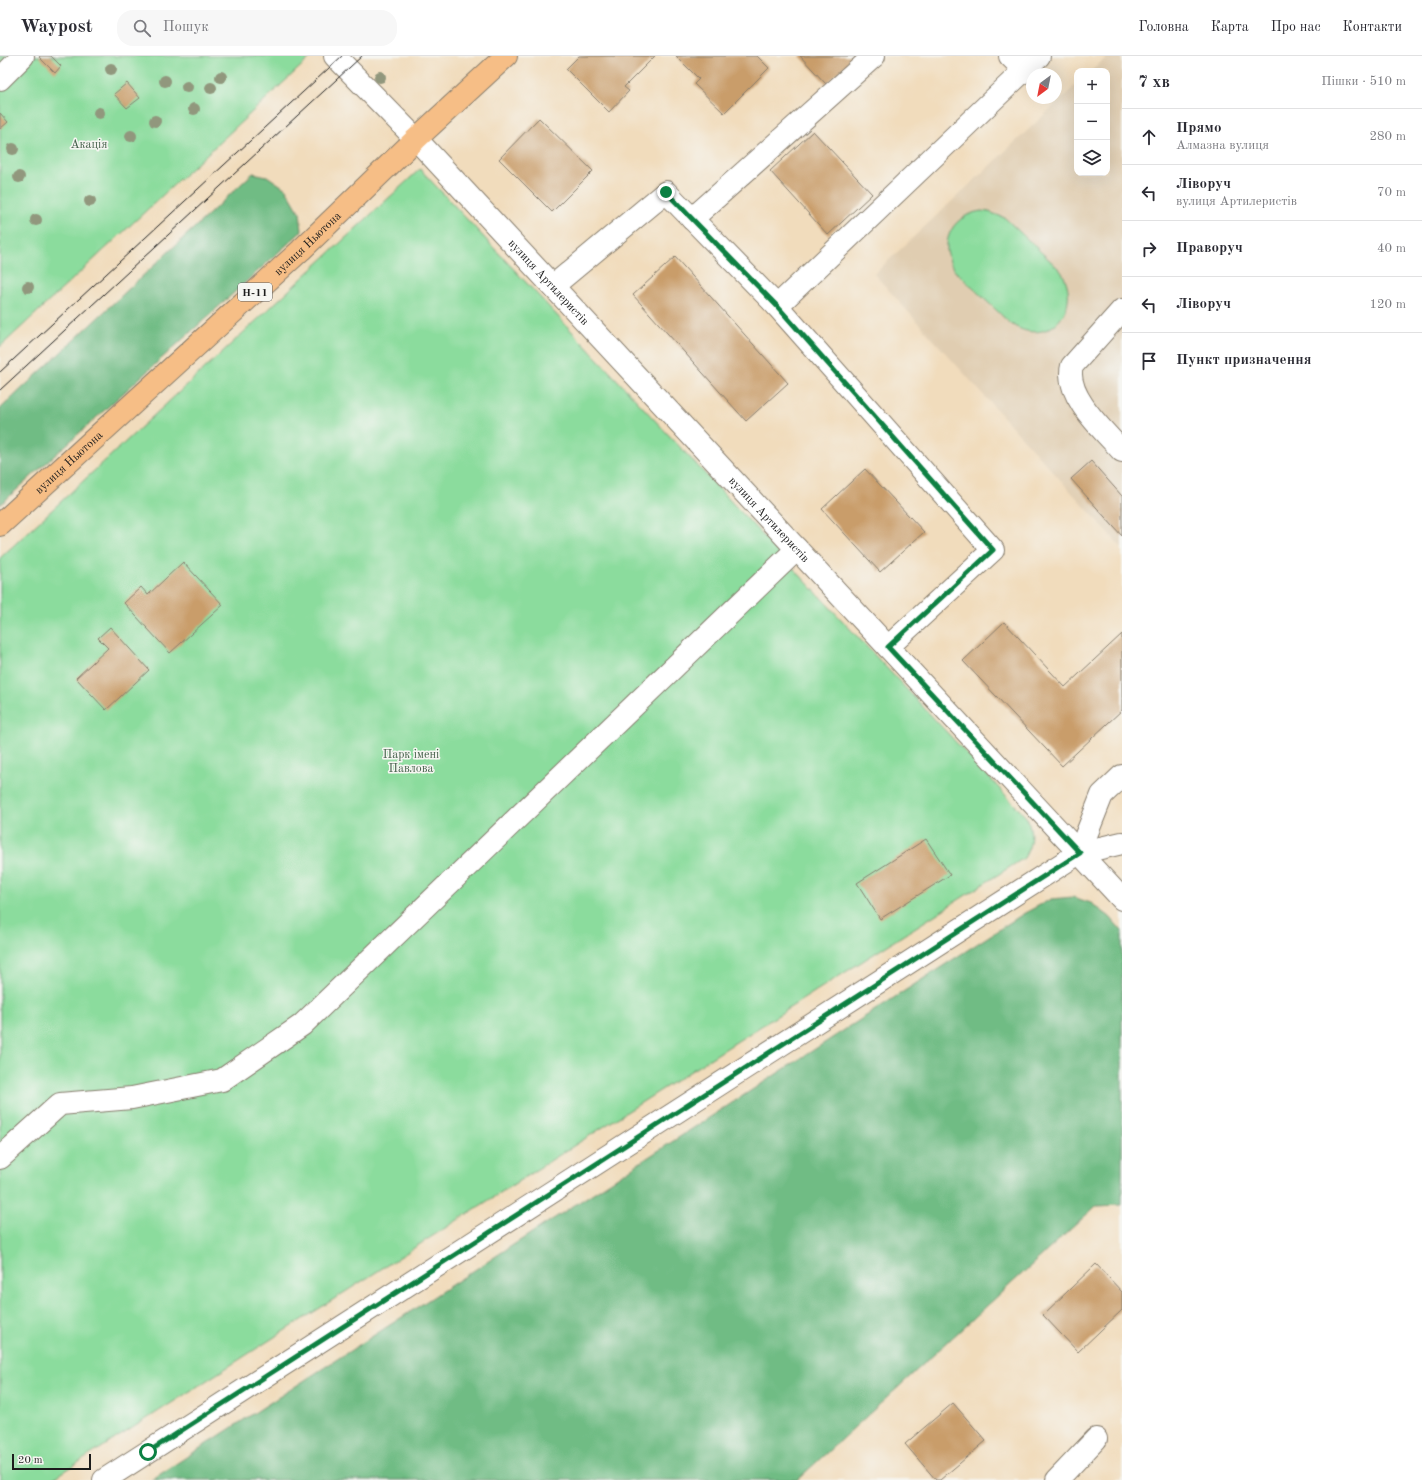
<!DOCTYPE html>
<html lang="uk">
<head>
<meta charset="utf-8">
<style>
  :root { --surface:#fff; --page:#f7f7f7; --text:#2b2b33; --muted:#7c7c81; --line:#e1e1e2 }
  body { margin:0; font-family:"Old Standard TT",serif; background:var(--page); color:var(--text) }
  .controls { position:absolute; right:12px; top:12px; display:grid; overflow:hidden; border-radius:8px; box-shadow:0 4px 16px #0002 }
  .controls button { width:36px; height:36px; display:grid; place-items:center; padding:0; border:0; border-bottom:1px solid var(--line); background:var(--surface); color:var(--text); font:20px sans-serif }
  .compass { position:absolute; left:1026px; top:12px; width:36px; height:36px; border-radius:50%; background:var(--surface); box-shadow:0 4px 16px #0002; rotate:212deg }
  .scale { position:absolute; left:12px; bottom:10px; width:79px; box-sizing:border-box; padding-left:4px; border:2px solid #1c1c1c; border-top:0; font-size:11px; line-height:14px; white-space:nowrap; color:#1c1c1c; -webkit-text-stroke:3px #f6f6f2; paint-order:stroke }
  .stop { position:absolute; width:12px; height:12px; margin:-9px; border:3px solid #0b8043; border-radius:50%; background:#fff }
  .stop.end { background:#0b8043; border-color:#fff; box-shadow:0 1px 4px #0008 }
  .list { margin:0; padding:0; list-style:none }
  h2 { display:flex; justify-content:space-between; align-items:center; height:52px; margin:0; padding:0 16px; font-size:17px }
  h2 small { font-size:13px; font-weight:400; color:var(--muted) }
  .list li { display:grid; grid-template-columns:26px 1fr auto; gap:12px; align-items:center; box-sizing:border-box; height:56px; padding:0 16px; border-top:1px solid var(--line) }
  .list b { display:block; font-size:15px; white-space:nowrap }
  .list p { margin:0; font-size:13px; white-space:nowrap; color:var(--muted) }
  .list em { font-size:13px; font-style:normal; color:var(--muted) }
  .icon { flex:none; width:22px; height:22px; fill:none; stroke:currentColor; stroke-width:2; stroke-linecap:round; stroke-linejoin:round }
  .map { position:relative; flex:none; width:1122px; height:1424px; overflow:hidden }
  header { display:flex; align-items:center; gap:24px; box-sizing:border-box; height:56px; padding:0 20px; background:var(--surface); border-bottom:1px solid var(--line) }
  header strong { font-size:19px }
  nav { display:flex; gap:22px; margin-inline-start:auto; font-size:14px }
  .search { width:280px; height:36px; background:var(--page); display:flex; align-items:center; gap:10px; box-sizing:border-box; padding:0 14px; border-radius:16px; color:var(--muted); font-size:15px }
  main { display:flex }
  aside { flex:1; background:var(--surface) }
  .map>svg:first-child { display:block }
  .built { fill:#e0cdb1 }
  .green { fill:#8bdc9d; stroke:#547c5c }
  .forest { fill:#70bc84; stroke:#466c50 }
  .building { fill:#c99d6b }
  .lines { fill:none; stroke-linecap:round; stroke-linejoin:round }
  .minor-casing { stroke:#867c6c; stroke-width:24 }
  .major-casing { stroke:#867c6c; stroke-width:24 }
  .minor { stroke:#fff; stroke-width:22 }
  .major { stroke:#f6be86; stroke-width:22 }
  .tram { stroke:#1c1c1c; stroke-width:1 }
  .tree { fill:#91977d }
  .route { stroke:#0b8043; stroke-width:5 }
  .labels { text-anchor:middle; stroke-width:3; stroke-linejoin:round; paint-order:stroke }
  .shield { fill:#f6f6f2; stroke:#5d5d5c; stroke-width:1 }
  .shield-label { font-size:11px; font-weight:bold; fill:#1c1c1c }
  .park-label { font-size:12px; fill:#435f49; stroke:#f6f6f2 }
  .street-label { font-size:12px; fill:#1c1c1c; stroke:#f6f6f2 }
</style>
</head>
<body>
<header>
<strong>Waypost</strong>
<div class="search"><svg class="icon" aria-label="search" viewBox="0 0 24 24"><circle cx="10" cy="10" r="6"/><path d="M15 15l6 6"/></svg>Пошук</div>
<nav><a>Головна</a><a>Карта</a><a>Про нас</a><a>Контакти</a></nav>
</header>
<main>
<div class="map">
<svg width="1122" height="1424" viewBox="0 0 1122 1424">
  <rect width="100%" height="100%" fill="#f6f6f2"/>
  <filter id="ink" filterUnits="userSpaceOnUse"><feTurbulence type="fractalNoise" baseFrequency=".025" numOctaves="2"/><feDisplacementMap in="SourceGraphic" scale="8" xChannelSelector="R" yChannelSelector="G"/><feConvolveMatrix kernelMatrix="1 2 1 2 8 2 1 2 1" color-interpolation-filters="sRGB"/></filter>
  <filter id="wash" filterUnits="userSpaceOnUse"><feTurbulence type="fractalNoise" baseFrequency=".012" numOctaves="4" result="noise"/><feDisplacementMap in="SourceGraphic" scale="16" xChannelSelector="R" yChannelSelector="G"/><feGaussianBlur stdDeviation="0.9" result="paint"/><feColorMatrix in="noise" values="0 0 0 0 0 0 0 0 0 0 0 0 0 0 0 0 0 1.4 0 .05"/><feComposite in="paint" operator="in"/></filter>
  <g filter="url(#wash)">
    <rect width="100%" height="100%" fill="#f1dcbc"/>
    <!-- built -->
    <path class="built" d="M1108,0H1122V492L874,218L1077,28V117H1107V15H1091Z"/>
    <!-- green -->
    <g class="green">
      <path d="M0,0H312L0,291Z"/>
      <path d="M420,113L1027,762C1033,777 1032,788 1024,802L51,1424H0V502Z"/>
      <path d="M981,155L989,156L1005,162L1060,214C1083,246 1055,289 1018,272C1009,268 1002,259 995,253C982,241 969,228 956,216C937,191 949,160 981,155Z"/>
    </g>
    <!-- forest -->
    <g class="forest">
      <path d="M253,117L267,120L286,133L300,157L302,175L0,449V353Z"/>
      <path d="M1073,841L1091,847L1110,861L1122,875V1149L1096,1150L797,1424H151L1023,858L1051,843Z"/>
    </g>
    <g id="blocks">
      <!-- building -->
      <g class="building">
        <path d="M40,0H51L61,10L55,17L39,1Z"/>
        <path d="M579,0H655L624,31L629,35L609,56L566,13Z"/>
        <path d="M676,0H757L769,12L724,57L694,28L699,23Z"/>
        <path d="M800,0H857L826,28Z"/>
        <path d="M127,27L140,42L127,52L114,38Z"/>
        <path d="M0,57L8,66L0,73Z"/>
        <path d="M539,62L593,115L552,156L499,103Z"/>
        <path d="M813,75L872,138L828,179L770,115Z"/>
        <path d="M675,201L788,327L746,365L633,239Z"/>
        <path d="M1091,405L1122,440V480L1071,423Z"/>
        <path d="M865,413L924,476L880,516L822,453Z"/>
        <path d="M183,506L223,549L170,597L124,547L141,531L148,539Z"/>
        <path d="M1004,566L1065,631L1122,578V654L1062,710L963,605Z"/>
        <path d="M110,571L149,614L106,654L76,622L108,592L98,582Z"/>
        <path d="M926,783L950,819L880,863L857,827Z"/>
        <path d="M1096,1208L1122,1236V1254L1078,1296L1043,1259Z"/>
        <path d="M953,1347L986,1385L940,1424H936L905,1388Z"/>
      </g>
    </g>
  </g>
  <g filter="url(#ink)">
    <use href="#blocks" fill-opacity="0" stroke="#867c6c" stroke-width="1"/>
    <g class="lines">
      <defs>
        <g id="minor">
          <path id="s1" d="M335,0L416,83L1122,843"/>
          <path d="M1010,0L1024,14"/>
          <path d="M0,23L23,0"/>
          <path d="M692,163L874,0"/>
          <path d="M553,230L666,136L777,250L1039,0"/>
          <path d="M777,250L993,494L888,591"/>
          <path d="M1122,254L1072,310C1064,339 1104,375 1122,395"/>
          <path d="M1079,797L1102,739L1122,720"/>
          <path d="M0,1102L60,1048L132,1042L222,1024L302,969L797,493"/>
          <path d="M104,1424L1079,797L1122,787"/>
          <path d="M1057,1424L1096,1383"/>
        </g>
        <g id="major">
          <path id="s2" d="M0,469L301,194L416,83L506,0"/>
        </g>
      </defs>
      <!-- minor casing -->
      <use href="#minor" class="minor-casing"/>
      <!-- major casing -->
      <use href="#major" class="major-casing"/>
      <!-- minor -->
      <use href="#minor" class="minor"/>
      <!-- major -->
      <use href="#major" class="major"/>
      <!-- tram -->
      <g class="tram">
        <path d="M0,316L342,0"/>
        <path d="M0,334L362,0"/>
      </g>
    </g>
    <!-- trees -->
    <g class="tree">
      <circle cx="111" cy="13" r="6"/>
      <circle cx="221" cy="21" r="6"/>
      <circle cx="380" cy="21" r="6"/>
      <circle cx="165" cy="25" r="6"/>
      <circle cx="187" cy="31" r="6"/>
      <circle cx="211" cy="32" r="6"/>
      <circle cx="194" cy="53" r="6"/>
      <circle cx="99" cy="57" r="6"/>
      <circle cx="155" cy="65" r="6"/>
      <circle cx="131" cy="80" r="6"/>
      <circle cx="13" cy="93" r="6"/>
      <circle cx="19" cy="121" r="6"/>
      <circle cx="90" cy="145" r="6"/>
      <circle cx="36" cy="164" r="6"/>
      <circle cx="28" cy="231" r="6"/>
    </g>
  </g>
  <g class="lines" filter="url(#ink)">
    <!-- route -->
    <path class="route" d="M148,1396L1080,797L888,591L993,494L777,250L666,136"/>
  </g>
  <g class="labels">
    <!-- shield labels -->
    <rect class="shield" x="238" y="227" width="34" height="18" rx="3"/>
    <g class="shield-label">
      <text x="255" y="240">Н-11</text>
    </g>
    <!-- park labels -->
    <g class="park-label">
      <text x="89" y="92">Акація</text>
      <text x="411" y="702">Парк імені<tspan x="411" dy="14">Павлова</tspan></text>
    </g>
    <!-- street labels -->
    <g class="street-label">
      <text dy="4" stroke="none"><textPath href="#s2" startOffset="417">вулиця Ньютона</textPath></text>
      <text dy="4" stroke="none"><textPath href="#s1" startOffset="311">вулиця Артилеристів</textPath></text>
      <text dy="4" stroke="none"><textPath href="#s2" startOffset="93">вулиця Ньютона</textPath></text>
      <text dy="4" stroke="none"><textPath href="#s1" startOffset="635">вулиця Артилеристів</textPath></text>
    </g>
  </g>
</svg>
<div class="controls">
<button>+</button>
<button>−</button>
<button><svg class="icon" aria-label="layers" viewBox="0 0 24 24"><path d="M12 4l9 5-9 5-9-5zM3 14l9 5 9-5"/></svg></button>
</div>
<svg class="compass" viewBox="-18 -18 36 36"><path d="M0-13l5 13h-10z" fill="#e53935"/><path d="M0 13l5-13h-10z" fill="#7c7c81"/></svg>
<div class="scale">20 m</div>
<div class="stop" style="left:148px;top:1396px"></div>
<div class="stop end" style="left:666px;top:136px"></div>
</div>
<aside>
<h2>7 хв<small>Пішки · 510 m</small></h2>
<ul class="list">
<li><svg class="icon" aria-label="ahead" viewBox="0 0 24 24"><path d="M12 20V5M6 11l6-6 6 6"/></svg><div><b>Прямо</b><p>Алмазна вулиця</p></div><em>280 m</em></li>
<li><svg class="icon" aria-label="left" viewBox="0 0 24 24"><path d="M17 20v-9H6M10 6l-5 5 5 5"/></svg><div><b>Ліворуч</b><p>вулиця Артилеристів</p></div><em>70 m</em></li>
<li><svg class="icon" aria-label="right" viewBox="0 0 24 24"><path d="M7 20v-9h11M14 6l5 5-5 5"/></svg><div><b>Праворуч</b></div><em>40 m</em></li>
<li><svg class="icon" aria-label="left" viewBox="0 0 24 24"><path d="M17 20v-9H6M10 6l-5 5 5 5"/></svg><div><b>Ліворуч</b></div><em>120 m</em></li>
<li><svg class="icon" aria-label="arrive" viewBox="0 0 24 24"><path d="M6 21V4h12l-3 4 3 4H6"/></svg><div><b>Пункт призначення</b></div></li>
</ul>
</aside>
</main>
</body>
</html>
